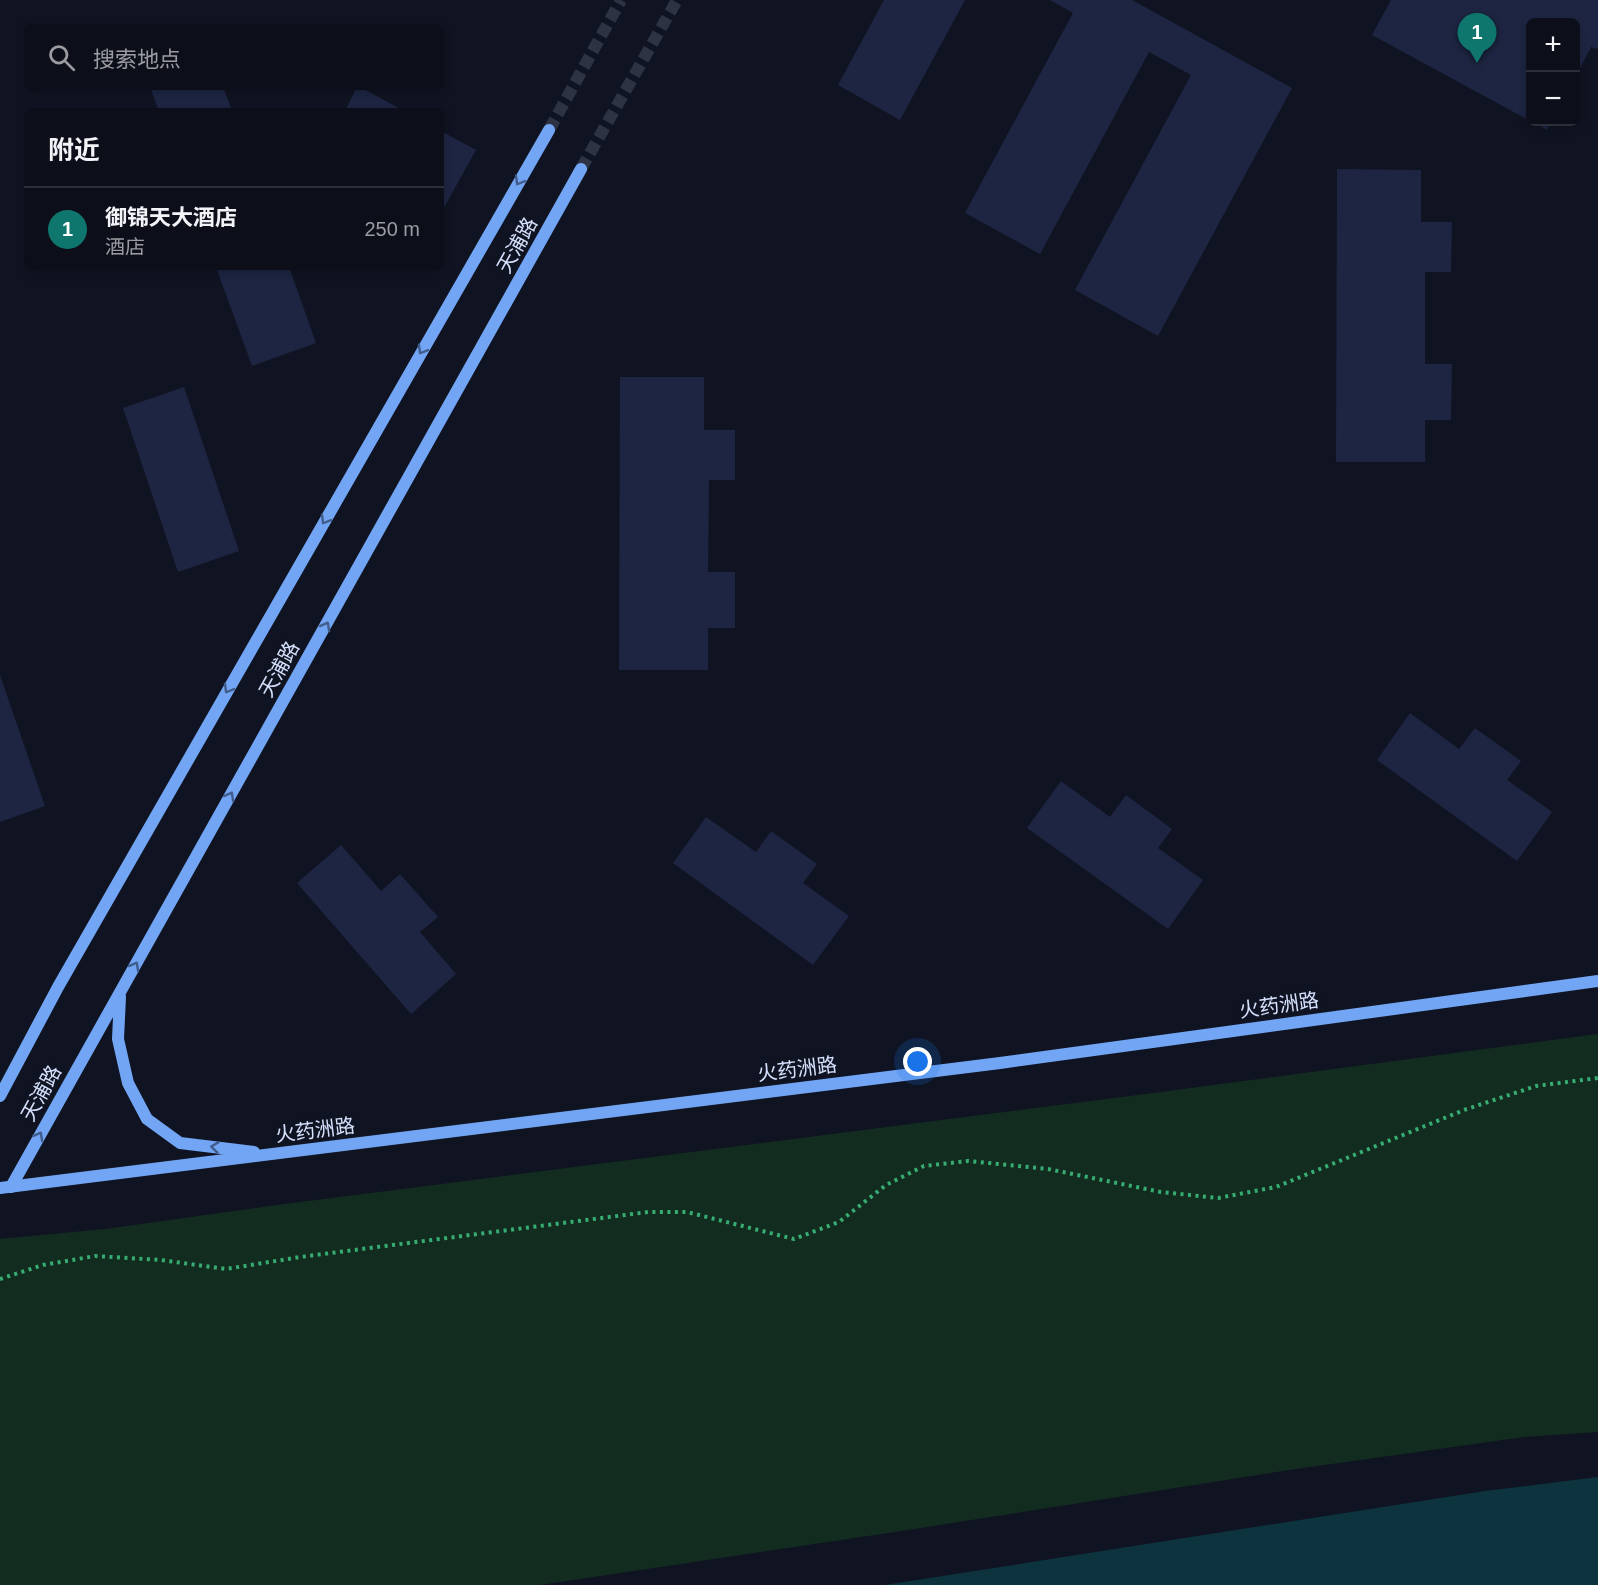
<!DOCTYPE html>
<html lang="zh">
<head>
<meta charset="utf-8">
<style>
  :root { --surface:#0c0f1a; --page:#1a1d27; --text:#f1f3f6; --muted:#9a9ca2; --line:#2c2f39; --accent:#0f766e }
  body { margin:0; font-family:Arial,"Noto Sans SC",sans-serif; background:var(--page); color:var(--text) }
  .controls { position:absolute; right:18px; top:18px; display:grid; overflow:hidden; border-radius:9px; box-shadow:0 3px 9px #0003 }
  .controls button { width:54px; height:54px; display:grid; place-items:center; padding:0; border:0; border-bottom:2px solid var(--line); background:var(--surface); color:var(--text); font:30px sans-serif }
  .you { position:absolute; left:918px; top:1062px; width:21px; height:21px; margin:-15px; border:4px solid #fff; border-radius:50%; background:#1a73e8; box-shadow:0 0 0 9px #1a73e833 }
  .badge { display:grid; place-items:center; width:39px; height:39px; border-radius:50%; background:var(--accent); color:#fff; font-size:20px; font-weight:700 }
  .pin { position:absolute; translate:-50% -50px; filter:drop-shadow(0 2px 3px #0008) }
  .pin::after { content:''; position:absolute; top:32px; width:21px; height:18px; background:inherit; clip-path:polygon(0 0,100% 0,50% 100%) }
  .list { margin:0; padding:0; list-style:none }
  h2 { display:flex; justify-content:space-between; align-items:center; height:78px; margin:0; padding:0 24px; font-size:26px }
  h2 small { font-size:20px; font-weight:400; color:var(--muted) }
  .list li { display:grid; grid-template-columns:39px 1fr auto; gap:18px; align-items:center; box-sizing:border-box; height:84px; padding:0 24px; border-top:2px solid var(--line) }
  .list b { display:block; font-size:22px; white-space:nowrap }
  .list p { margin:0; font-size:20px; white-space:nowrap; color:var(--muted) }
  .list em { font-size:20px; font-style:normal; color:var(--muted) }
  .icon { flex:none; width:33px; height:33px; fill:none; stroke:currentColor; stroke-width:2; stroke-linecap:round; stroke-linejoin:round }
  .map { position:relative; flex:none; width:1598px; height:1585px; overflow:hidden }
  .search { position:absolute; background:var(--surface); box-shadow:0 3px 9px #0003; left:24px; top:24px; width:420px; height:66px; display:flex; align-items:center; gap:15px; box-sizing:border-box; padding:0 21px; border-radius:9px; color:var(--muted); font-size:22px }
  .panel { position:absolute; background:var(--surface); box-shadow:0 3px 9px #0003; left:24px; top:108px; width:420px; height:162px; border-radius:9px }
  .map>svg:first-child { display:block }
  .green { fill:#132c20 }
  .water { fill:#0d333e }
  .building { fill:#1d2542 }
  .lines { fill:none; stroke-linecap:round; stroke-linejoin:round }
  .secondary-tunnel { stroke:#2d3343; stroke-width:12; stroke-dasharray:12 6; stroke-linecap:butt }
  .path { stroke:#37ad74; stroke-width:4; stroke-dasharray:3 4.5; stroke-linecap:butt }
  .secondary { stroke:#72a6f5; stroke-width:12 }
  .oneway { stroke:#415d8c }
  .labels { text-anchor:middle; stroke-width:6; stroke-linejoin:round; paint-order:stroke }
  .street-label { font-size:20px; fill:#d4e0fc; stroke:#101422 }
</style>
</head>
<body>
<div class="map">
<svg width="1598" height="1585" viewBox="0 0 1598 1585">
  <rect width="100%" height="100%" fill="#101422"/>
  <!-- green -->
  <path class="green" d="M1598,1034V1432L1524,1437L1289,1470L895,1532L540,1585H0V1239L105,1229L285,1204L1161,1092Z"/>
  <!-- water -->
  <path class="water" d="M1598,1477V1585H885L1485,1491Z"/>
  <!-- building -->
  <g class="building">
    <path d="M884,0H965L900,120L838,85Z"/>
    <path d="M1050,0H1132L1292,88L1158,336L1075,290L1191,75L1149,52L1040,254L965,213L1073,13Z"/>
    <path d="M1391,0H1598V49L1591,47L1576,76V22H1530V121L1372,35Z"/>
    <path d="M150,87H223L232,111H159Z"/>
    <path d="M357,87H360L404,111H345Z"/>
    <path d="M1532,122H1551L1547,130Z"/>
    <path d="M441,131L476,150L441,213Z"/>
    <path d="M1337,169L1421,170V222H1452L1451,272H1425V364H1452L1451,420H1425V462H1336Z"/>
    <path d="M216,267H289L316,343L252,366Z"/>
    <path d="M620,377H704V430H735V480H709L708,572H735V628H708V670H619Z"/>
    <path d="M184,387L239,551L178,572L123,408Z"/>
    <path d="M0,675L45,806L0,822Z"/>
    <path d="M1410,713L1459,749L1475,728L1521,761L1507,780L1552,812L1517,861L1377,760Z"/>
    <path d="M1061,781L1110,817L1126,795L1172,829L1158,848L1203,880L1168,929L1027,828Z"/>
    <path d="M706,817L756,852L771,831L817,864L803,883L849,916L813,965L673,863Z"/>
    <path d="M341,845L381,891L400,874L438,917L420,932L456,974L411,1014L297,883Z"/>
  </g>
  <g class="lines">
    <!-- secondary-tunnel -->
    <g class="secondary-tunnel">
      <path d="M549,130L621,0"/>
      <path d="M581,169L677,0"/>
    </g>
    <!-- path -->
    <path class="path" d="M0,1279L43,1265L95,1256L161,1260L226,1269L300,1257L648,1212H687L794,1239L839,1222L886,1185L924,1166L968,1161L1048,1169L1161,1192L1218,1198L1276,1187L1464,1110L1536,1086L1598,1078"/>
    <!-- secondary -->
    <g class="secondary">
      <path d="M120,997L118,1039L128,1083L147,1119L180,1143L254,1152"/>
      <path d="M0,1096L58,987L549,130"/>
      <path d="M11,1187L581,169"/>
      <path d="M0,1188L1000,1063L1598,981"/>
    </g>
  </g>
  <!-- one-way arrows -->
  <defs><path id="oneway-chevron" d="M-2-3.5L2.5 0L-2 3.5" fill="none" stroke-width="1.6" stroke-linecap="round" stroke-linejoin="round" transform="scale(1.5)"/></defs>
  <g class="oneway">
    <use href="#oneway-chevron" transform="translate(519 181) rotate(120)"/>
    <use href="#oneway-chevron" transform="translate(422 350) rotate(120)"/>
    <use href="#oneway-chevron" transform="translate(325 520) rotate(120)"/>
    <use href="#oneway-chevron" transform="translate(326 626) rotate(-61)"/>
    <use href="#oneway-chevron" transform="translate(228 689) rotate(120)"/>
    <use href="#oneway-chevron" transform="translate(230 796) rotate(-61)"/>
    <use href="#oneway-chevron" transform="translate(135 966) rotate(-61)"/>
    <use href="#oneway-chevron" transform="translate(39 1136) rotate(-61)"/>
    <use href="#oneway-chevron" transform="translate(215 1147) rotate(-173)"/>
  </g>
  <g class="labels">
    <!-- street labels -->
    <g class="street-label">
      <text transform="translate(517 245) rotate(-61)" y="7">天浦路</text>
      <text transform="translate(279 669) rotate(-61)" y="7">天浦路</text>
      <text transform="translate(1279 1005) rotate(-8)" y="7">火药洲路</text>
      <text transform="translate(797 1069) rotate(-7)" y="7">火药洲路</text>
      <text transform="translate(41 1093) rotate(-61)" y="7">天浦路</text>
      <text transform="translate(315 1130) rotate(-7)" y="7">火药洲路</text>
    </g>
  </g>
</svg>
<div class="controls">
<button>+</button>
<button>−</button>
</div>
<div class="you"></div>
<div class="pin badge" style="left:1477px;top:63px">1</div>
<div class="search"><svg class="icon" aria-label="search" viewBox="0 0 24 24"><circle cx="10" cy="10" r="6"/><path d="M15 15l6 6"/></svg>搜索地点</div>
<section class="panel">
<h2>附近<small></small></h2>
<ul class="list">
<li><span class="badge">1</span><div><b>御锦天大酒店</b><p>酒店</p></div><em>250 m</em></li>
</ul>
</section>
</div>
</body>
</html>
